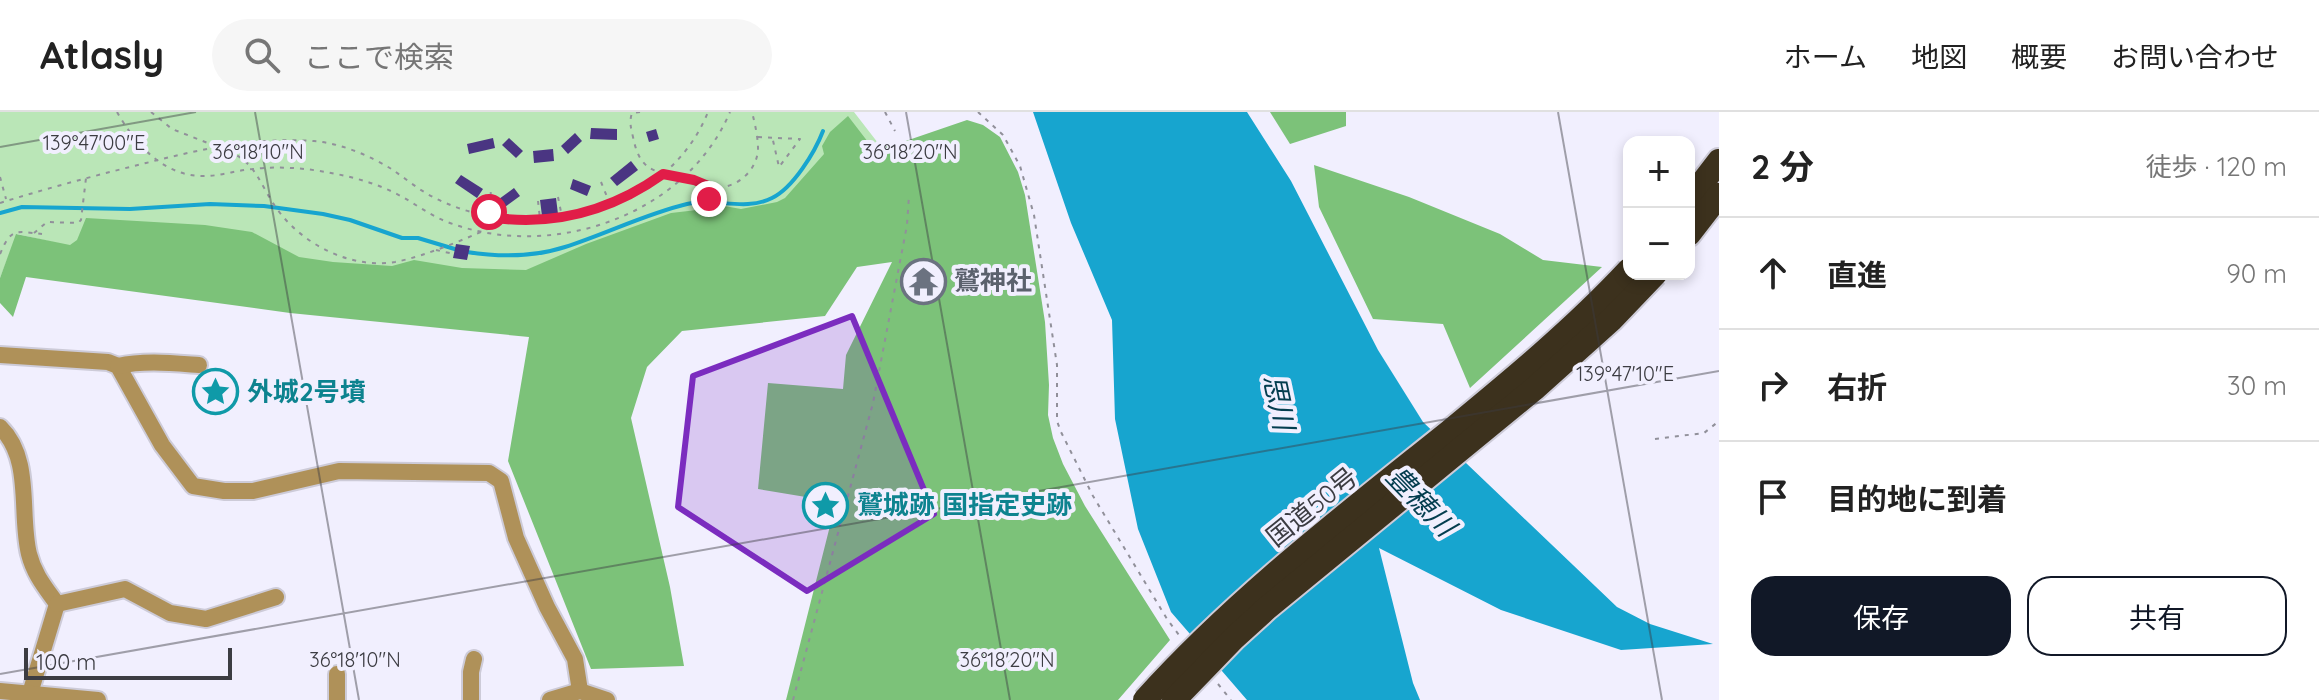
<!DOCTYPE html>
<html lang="ja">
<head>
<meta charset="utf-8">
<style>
  :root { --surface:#fff; --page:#f6f6f6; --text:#222; --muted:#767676; --line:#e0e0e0; --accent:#111827 }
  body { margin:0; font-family:Quicksand,"Noto Sans JP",sans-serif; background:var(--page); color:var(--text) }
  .controls { position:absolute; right:24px; top:24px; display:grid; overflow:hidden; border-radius:16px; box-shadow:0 4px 12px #0003 }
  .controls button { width:72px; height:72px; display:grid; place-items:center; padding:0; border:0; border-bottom:2px solid var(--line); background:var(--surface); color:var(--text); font:40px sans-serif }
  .scale { position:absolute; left:24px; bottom:20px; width:208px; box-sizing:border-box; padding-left:8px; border:4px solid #3c3c42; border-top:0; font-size:22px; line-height:28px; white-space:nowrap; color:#3c3c42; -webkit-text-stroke:6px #f1effe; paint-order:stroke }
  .stop { position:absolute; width:24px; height:24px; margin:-18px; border:6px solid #e11d48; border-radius:50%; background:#fff }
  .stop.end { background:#e11d48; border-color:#fff; box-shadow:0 2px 8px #0008 }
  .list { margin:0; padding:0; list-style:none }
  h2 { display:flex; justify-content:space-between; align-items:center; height:104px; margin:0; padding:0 32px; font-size:34px }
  h2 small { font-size:26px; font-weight:400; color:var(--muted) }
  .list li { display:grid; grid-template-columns:52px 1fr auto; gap:24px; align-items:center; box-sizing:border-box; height:112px; padding:0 32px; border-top:2px solid var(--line) }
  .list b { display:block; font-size:30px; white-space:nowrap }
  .list em { font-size:26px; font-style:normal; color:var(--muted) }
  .actions { display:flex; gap:16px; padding:24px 32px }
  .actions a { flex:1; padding:18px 0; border:2px solid var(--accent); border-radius:24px; text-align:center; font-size:28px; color:var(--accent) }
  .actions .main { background:var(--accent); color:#fff }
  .icon { flex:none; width:44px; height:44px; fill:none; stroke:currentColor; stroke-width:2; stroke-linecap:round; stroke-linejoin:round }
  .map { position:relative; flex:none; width:1719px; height:588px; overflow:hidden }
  header { display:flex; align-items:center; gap:48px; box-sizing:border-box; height:112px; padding:0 40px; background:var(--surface); border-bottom:2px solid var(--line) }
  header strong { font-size:38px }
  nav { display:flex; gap:44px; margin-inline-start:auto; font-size:28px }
  .search { width:560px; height:72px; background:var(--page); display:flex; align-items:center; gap:20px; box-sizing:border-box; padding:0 28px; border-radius:44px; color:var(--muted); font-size:30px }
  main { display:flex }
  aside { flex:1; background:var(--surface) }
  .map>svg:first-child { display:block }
  .green { fill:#bae6b7 }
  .forest { fill:#7cc279 }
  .water { fill:#17a5cf }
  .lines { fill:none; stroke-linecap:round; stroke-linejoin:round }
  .stream { stroke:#17a5cf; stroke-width:4 }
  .building { fill:#4a3582 }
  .minor-casing { stroke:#cdcbd8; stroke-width:20 }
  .highway-casing { stroke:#cdcbd8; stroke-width:28 }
  .path { stroke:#91909a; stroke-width:2; stroke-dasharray:4 6; stroke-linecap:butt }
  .minor { stroke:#af9159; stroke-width:16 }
  .highway { stroke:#3c311d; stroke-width:24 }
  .highway-bridge-casing { stroke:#cdcbd8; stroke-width:28; stroke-linecap:butt }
  .highway-bridge { stroke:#3c311d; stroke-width:24 }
  .route { stroke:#e11d48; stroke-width:10 }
  .marked { fill:#7b2cbf; fill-opacity:0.2; stroke:#7b2cbf; stroke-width:6; stroke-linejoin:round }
  .ticks { fill:none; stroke:#3c3c42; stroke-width:2; stroke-opacity:0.45 }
  .labels { text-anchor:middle; stroke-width:8; stroke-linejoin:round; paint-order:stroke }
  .worship-label { font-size:26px; font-weight:bold; fill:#5b616d; stroke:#f1effe; text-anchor:start }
  .culture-label { font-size:26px; font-weight:bold; fill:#0d838f; stroke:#f1effe; text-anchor:start }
  .street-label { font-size:26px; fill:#3c3c42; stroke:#f1effe }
  .water-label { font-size:28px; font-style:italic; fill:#043d4f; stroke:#f1effe }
  .ticks-label { font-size:20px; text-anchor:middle; fill:#3c3c42; stroke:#f1effe; stroke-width:8; stroke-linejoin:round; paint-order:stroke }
</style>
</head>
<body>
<header>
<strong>Atlasly</strong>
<div class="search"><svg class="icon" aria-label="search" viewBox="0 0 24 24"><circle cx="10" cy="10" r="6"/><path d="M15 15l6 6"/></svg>ここで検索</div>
<nav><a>ホーム</a><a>地図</a><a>概要</a><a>お問い合わせ</a></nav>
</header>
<main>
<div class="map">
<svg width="1719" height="588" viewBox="0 0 1719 588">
  <rect width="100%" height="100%" fill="#f1effe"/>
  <!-- green -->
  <path class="green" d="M0,0H854L878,31L810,80L751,108L510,174L70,134L17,122L0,166Z"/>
  <!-- forest -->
  <g class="forest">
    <path d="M1270,0H1346V14L1290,32Z"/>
    <path d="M848,4L868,30L894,33L967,8L983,13L1000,25L1018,60L1025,83L1045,210L1049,273L1048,303L1053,326L1063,352L1085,394L1170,528L1118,588H786L836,390L758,377L768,271L843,277L846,243L892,150L857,155L825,204L682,219L647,255L631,306L670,475L684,554L591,557L508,349L529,225L290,201L26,165L13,205L0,191V166L16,122L70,133L77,128L86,106L205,113L252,120L299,145L333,150L392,154L414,148L462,156L526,158L586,132L671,101L697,98L713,92L741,97L777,90L785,86L824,42L822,34L830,20Z"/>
    <path d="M1314,53L1409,85L1500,122L1543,148L1602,155L1470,276L1443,212L1373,207L1319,95Z"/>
  </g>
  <!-- water -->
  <path class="water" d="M1033,0H1247L1291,69L1378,238L1423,310L1617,495L1650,512L1713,532L1621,538L1501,498L1379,436L1413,571L1420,588H1247L1171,500L1138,417L1115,307L1112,208L1071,111Z"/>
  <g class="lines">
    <!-- stream -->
    <g class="stream">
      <path d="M0,101L22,95L130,97L210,92L264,94L323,102L350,108L402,126H418L458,138"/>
      <path d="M467,140C499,145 534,145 565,135C606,122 645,102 687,92C715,85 744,100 772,86C793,76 815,40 823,19"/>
    </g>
  </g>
  <!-- building -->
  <g class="building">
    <path d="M591,16L617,17V28L590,27Z"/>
    <path d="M656,17L659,27L649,30L646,20Z"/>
    <path d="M575,21L582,29L568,42L561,34Z"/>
    <path d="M493,26L495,36L469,42L467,32Z"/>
    <path d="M509,26L523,39L516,46L502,33Z"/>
    <path d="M553,37L554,49L534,51L533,39Z"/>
    <path d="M631,49L638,58L617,74L610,66Z"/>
    <path d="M461,63L483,77L477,86L455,71Z"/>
    <path d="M573,67L591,74L587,84L570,77Z"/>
    <path d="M514,76L520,84L505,95L499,87Z"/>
    <path d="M556,86L558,102L542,104L540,88Z"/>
    <path d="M456,132L470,134L467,148L453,146Z"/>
  </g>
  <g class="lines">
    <defs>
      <g id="minor">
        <path d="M0,243L108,250L118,254L162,333L193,374L224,379H253L339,359L489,361L501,369L516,426L547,495L575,547L580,579"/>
        <path d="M118,254C144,248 172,251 199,253"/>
        <path d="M0,315C33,347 19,401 29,442C34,462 45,475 57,492L28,588"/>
        <path d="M57,492L125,477L170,501L206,507L276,485"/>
        <path d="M337,562V588"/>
        <path d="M0,579L98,588"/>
        <path d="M471,588V560L474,547"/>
        <path d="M550,588L580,579L607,588"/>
      </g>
      <g id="highway">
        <path d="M1689,88L1719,49"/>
        <path d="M1689,122L1719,83"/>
      </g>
    </defs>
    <!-- minor casing -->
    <use href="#minor" class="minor-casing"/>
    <!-- highway casing -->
    <use href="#highway" class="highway-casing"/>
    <!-- path -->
    <g class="path">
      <path d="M117,0C136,33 164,65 205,64C221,64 237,58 253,57C278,54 306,56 331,61C353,65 375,71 395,81C415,91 431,105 453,112C555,148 686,103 730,0"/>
      <path d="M151,0L172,17L213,33"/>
      <path d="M640,0L632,1C629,10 631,16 633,25C641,66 661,58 693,68C699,70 704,74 710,75C733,79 757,61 758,37C758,25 755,12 752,0"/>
      <path d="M885,0L895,19"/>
      <path d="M978,0L1003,23L1020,54L1034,103L1057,253V309L1061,320L1093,384L1167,507L1179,523"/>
      <path d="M758,25L800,27L779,55L772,24"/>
      <path d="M219,35C259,49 257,71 280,101C306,134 352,157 395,150C427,144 475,123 505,109"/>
      <path d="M0,65L6,87"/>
      <path d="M601,70L610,92"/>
      <path d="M558,85L562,105"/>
      <path d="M538,89L540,107"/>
      <path d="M0,91C48,76 97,63 146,51C201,37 256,25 314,29C340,31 371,44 393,58C406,67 419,78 433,85C527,134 666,104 708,0"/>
      <path d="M710,94L711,76"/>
      <path d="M489,104L491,78"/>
      <path d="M34,121L47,110L78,111L81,108L86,66"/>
      <path d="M436,138L454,142"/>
      <path d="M0,142C11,116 15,119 42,122"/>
      <path d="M1655,327L1704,321L1719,309"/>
      <path d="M1218,572L1231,588"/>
      <path d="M793,588L873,291L907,113L909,83"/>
    </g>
    <!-- minor -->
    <use href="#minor" class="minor"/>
    <!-- highway -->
    <use href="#highway" class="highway"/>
    <defs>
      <g id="highway-bridge">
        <path d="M1145,588C1236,487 1343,405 1449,320C1511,269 1574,217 1629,158"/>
        <path d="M1174,588L1233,527L1267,496L1534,277L1612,207L1655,162"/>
      </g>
    </defs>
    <!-- highway-bridge casing -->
    <use href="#highway-bridge" class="highway-bridge-casing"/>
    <!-- highway-bridge -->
    <use href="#highway-bridge" class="highway-bridge"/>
  </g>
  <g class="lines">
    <!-- route -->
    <path class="route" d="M489,100V105C553,115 611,99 663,62L694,68L711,75L709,87"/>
  </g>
  <!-- marked area -->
  <path class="marked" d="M852,204L934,402L807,479L678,395L693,264Z"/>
  <!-- ticks -->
  <path class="ticks" d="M255,0L359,588M906,0L1010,588M1558,0L1662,588M0,35L196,0M0,562L1719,259"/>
  <!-- icons -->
  <defs>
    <symbol id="temple-ring" viewBox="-11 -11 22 22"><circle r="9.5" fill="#f1effe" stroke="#6b7280" stroke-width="1.5"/><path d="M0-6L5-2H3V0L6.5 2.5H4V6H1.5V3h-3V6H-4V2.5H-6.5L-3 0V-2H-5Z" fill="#6b7280"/></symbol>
    <symbol id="sight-ring" viewBox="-11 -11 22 22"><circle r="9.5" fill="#f1effe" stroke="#0f9aa8" stroke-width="1.5"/><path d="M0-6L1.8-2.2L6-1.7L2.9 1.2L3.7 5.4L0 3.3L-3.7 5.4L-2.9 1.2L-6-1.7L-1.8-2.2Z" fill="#0f9aa8"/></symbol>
  </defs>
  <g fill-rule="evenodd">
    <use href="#temple-ring" x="898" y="144" width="51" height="51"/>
    <use href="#sight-ring" x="190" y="254" width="51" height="51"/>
    <use href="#sight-ring" x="800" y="368" width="51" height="51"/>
  </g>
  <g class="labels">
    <!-- worship labels -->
    <g class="worship-label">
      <text x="954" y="178">鷲神社</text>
    </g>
    <!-- culture labels -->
    <g class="culture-label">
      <text x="247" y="289">外城2号墳</text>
      <text x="857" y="402">鷲城跡 国指定史跡</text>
    </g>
    <!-- street labels -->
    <g class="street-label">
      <text transform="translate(1312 395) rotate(-39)" y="9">国道50号</text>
    </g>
    <!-- water labels -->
    <g class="water-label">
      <text transform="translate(1279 290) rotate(78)" y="10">思川</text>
      <text transform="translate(1421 389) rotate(46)" y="10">豊穂川</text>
    </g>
  </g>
  <g class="ticks-label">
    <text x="94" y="38">139°47'00"E</text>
    <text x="258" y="47">36°18'10"N</text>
    <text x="910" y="47">36°18'20"N</text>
    <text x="1625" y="269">139°47'10"E</text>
    <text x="355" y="555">36°18'10"N</text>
    <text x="1007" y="555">36°18'20"N</text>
  </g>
</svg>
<div class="controls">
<button>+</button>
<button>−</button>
</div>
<div class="scale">100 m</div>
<div class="stop" style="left:489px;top:100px"></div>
<div class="stop end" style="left:709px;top:87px"></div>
</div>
<aside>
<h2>2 分<small>徒歩 · 120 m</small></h2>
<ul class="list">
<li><svg class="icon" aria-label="ahead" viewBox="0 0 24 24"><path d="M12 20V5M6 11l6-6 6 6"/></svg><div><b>直進</b></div><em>90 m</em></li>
<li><svg class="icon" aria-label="right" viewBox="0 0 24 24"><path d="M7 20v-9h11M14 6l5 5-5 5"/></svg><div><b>右折</b></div><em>30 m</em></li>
<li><svg class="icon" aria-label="arrive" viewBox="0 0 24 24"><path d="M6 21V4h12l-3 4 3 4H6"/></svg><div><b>目的地に到着</b></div></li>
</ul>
<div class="actions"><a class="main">保存</a><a>共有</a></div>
</aside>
</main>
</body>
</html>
